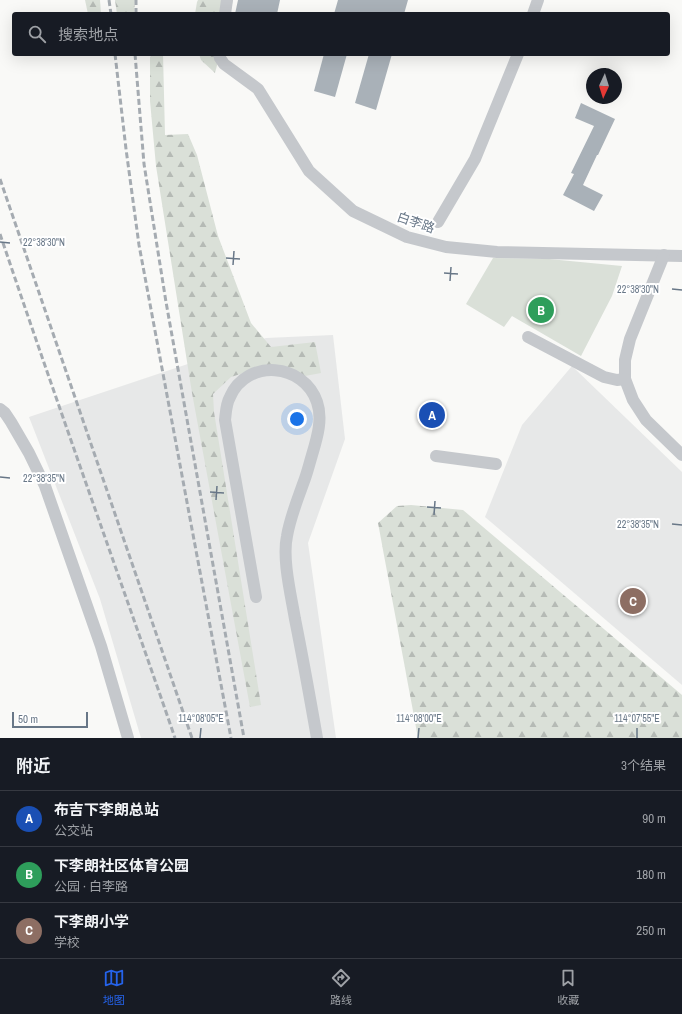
<!DOCTYPE html>
<html lang="zh">
<head>
<meta charset="utf-8">
<style>
  :root { --surface:#171b24; --page:#242831; --text:#f1f3f6; --muted:#9ea1a6; --line:#363941; --accent:#2563eb }
  body { margin:0; font-family:"Archivo Narrow","Noto Sans SC",sans-serif; background:var(--page); color:var(--text) }
  .compass { position:absolute; left:586px; top:68px; width:36px; height:36px; border-radius:50%; background:var(--surface); box-shadow:0 4px 16px #0002; rotate:184deg }
  .scale { position:absolute; left:12px; bottom:10px; width:76px; box-sizing:border-box; padding-left:4px; border:2px solid #687787; border-top:0; font-size:11px; line-height:14px; white-space:nowrap; color:#687787; -webkit-text-stroke:3px #fff; paint-order:stroke }
  .you { position:absolute; left:297px; top:419px; width:14px; height:14px; margin:-10px; border:3px solid #fff; border-radius:50%; background:#1a73e8; box-shadow:0 0 0 6px #1a73e833 }
  .badge { display:grid; place-items:center; width:26px; height:26px; border-radius:50%; background:var(--accent); color:#fff; font-size:13px; font-weight:700 }
  .pin { position:absolute; translate:-50% -50%; border:2px solid #fff; box-shadow:0 1px 4px #0006 }
  .list { margin:0; padding:0; list-style:none }
  h2 { display:flex; justify-content:space-between; align-items:center; height:52px; margin:0; padding:0 16px; font-size:17px }
  h2 small { font-size:13px; font-weight:400; color:var(--muted) }
  .list li { display:grid; grid-template-columns:26px 1fr auto; gap:12px; align-items:center; box-sizing:border-box; height:56px; padding:0 16px; border-top:1px solid var(--line) }
  .list b { display:block; font-size:15px; white-space:nowrap }
  .list p { margin:0; font-size:13px; white-space:nowrap; color:var(--muted) }
  .list em { font-size:13px; font-style:normal; color:var(--muted) }
  .icon { flex:none; width:22px; height:22px; fill:none; stroke:currentColor; stroke-width:2; stroke-linecap:round; stroke-linejoin:round }
  .map { position:relative; flex:none; width:682px; height:738px; overflow:hidden }
  .search { position:absolute; background:var(--surface); box-shadow:0 4px 16px #0002; left:12px; right:12px; top:12px; height:44px; display:flex; align-items:center; gap:10px; box-sizing:border-box; padding:0 14px; border-radius:4px; color:var(--muted); font-size:15px }
  .sheet { height:220px; background:var(--surface) }
  nav { display:flex; justify-content:space-around; align-items:center; box-sizing:border-box; height:56px; border-top:1px solid var(--line); background:var(--surface); font-size:11px; color:var(--muted) }
  nav a { display:grid; justify-items:center; gap:2px }
  nav .on { color:var(--accent) }
  .map>svg:first-child { display:block }
  .built { fill:#e7e8e8 }
  .forest { fill:url(#forest-firs) }
  .green { fill:#dae0d8 }
  .building { fill:#a9b1b8 }
  .lines { fill:none; stroke-linecap:round; stroke-linejoin:round }
  .minor { stroke:#c5c8cc; stroke-width:12 }
  .rail { stroke:#a5abb1; stroke-width:3; stroke-dasharray:6 3; stroke-linecap:butt }
  .ticks { fill:none; stroke:#687787; stroke-width:1.5 }
  .labels { text-anchor:middle; stroke-width:4; stroke-linejoin:round; paint-order:stroke }
  .street-label { font-size:13px; fill:#687787; stroke:#fff }
  .ticks-label { font-size:10px; text-anchor:middle; fill:#687787; stroke:#fff; stroke-width:4; stroke-linejoin:round; paint-order:stroke }
</style>
</head>
<body>
<div class="map">
<svg width="682" height="738" viewBox="0 0 682 738">
  <defs>
    <pattern id="forest-firs" width="22" height="20" patternUnits="userSpaceOnUse"><rect width="22" height="20" fill="#dae0d8"/><path d="M5 1l3.5 6h-7zM16 11l3.5 6h-7z" fill="#b5bab5"/></pattern>
  </defs>
  <rect width="100%" height="100%" fill="#f9f9f7"/>
  <!-- built -->
  <g class="built">
    <path d="M333,335L345,439L308,543L336,738H141L100,599L29,417L266,338Z"/>
    <path d="M572,366L682,472V685L485,517L522,425Z"/>
  </g>
  <!-- forest -->
  <g class="forest">
    <path d="M85,0H100L101,14H88Z"/>
    <path d="M115,0H135L134,14H117Z"/>
    <path d="M198,0H233L230,14H195L197,2Z"/>
    <path d="M155,54H163L165,135L188,134L197,155L218,236L251,323L271,347L315,342L321,373L305,376L265,366L231,377L213,394L214,412L261,705L250,707L192,393L156,166L150,101V57Z"/>
    <path d="M199,54H220L215,73L201,60Z"/>
    <path d="M411,505L463,510L682,695V738H418L378,523L397,506Z"/>
  </g>
  <!-- green -->
  <path class="green" d="M493,258L549,259L622,266L612,296L581,356L512,316L504,327L466,304Z"/>
  <!-- building -->
  <g class="building">
    <path d="M238,0H280L277,14H235Z"/>
    <path d="M338,0H408L404,14H334Z"/>
    <path d="M324,54H347L335,97L314,91Z"/>
    <path d="M369,54H392L376,110L355,103Z"/>
    <path d="M581,103L615,119L598,155H597L583,185L603,195L594,211L563,195L574,174L571,173L594,126L575,118Z"/>
  </g>
  <g class="lines">
    <!-- minor -->
    <g class="minor">
      <path d="M225,14L227,0"/>
      <path d="M533,14L538,0"/>
      <path d="M219,54L220,58L224,64L258,89L309,171L353,211L407,237L446,247L497,252L682,256"/>
      <path d="M438,222L475,159L518,54"/>
      <path d="M664,255L630,339L625,360V379L633,400L646,420L682,455"/>
      <path d="M528,337L604,377L617,380L625,379"/>
      <path d="M0,409L5,413L11,422L29,453L45,486L101,646L128,738"/>
      <path d="M436,456L496,464"/>
      <path d="M256,597L225,420C226,412 226,404 230,397C247,358 304,363 317,402C323,419 317,438 312,455C309,465 307,474 303,484C297,501 290,518 287,536C282,559 291,595 295,619C303,659 310,698 317,738"/>
    </g>
    <!-- rail -->
    <g class="rail">
      <path d="M109,0L111,14"/>
      <path d="M136,14V0"/>
      <path d="M115,54L126,149L139,245L231,738"/>
      <path d="M135,54L144,164L166,302L244,738"/>
      <path d="M0,179L192,738"/>
      <path d="M0,234C57,403 117,570 175,738"/>
    </g>
  </g>
  <!-- ticks -->
  <path class="ticks" d="M0,242L10,243M226,258L240,259M233,265L234,251M444,273L458,274M450,281L451,267M672,289L682,290M0,477L10,478M210,492L224,493M216,500L217,486M427,507L441,508M434,515L435,501M672,524L682,525M200,738L201,728M418,738L419,728M637,738V728"/>
  <g class="labels">
    <!-- street labels -->
    <g class="street-label">
      <text transform="translate(416 222) rotate(19)" y="5">白李路</text>
    </g>
  </g>
  <g class="ticks-label">
    <text x="44" y="246">22°38'30"N</text>
    <text x="638" y="293">22°38'30"N</text>
    <text x="44" y="482">22°38'35"N</text>
    <text x="638" y="528">22°38'35"N</text>
    <text x="201" y="722">114°08'05"E</text>
    <text x="419" y="722">114°08'00"E</text>
    <text x="637" y="722">114°07'55"E</text>
  </g>
</svg>
<svg class="compass" viewBox="-18 -18 36 36"><path d="M0-13l5 13h-10z" fill="#e53935"/><path d="M0 13l5-13h-10z" fill="#9ea1a6"/></svg>
<div class="scale">50 m</div>
<div class="you"></div>
<div class="pin badge" style="left:432px;top:415px;background:#1a4fb4">A</div>
<div class="pin badge" style="left:541px;top:310px;background:#2e9e5b">B</div>
<div class="pin badge" style="left:633px;top:601px;background:#8d6e63">C</div>
<div class="search"><svg class="icon" aria-label="search" viewBox="0 0 24 24"><circle cx="10" cy="10" r="6"/><path d="M15 15l6 6"/></svg>搜索地点</div>
</div>
<section class="sheet">
<h2>附近<small>3个结果</small></h2>
<ul class="list">
<li><span class="badge" style="background:#1a4fb4">A</span><div><b>布吉下李朗总站</b><p>公交站</p></div><em>90 m</em></li>
<li><span class="badge" style="background:#2e9e5b">B</span><div><b>下李朗社区体育公园</b><p>公园 · 白李路</p></div><em>180 m</em></li>
<li><span class="badge" style="background:#8d6e63">C</span><div><b>下李朗小学</b><p>学校</p></div><em>250 m</em></li>
</ul>
</section>
<nav>
<a class="on"><svg class="icon" aria-label="map" viewBox="0 0 24 24"><path d="M3 6l6-2 6 2 6-2v14l-6 2-6-2-6 2zM9 4v14M15 6v14"/></svg>地图</a>
<a><svg class="icon" aria-label="directions" viewBox="0 0 24 24"><path d="M12 3l9 9-9 9-9-9zM9 14v-3h6M13 9l2 2-2 2"/></svg>路线</a>
<a><svg class="icon" aria-label="saved" viewBox="0 0 24 24"><path d="M7 4h10v16l-5-4-5 4z"/></svg>收藏</a>
</nav>
</body>
</html>
